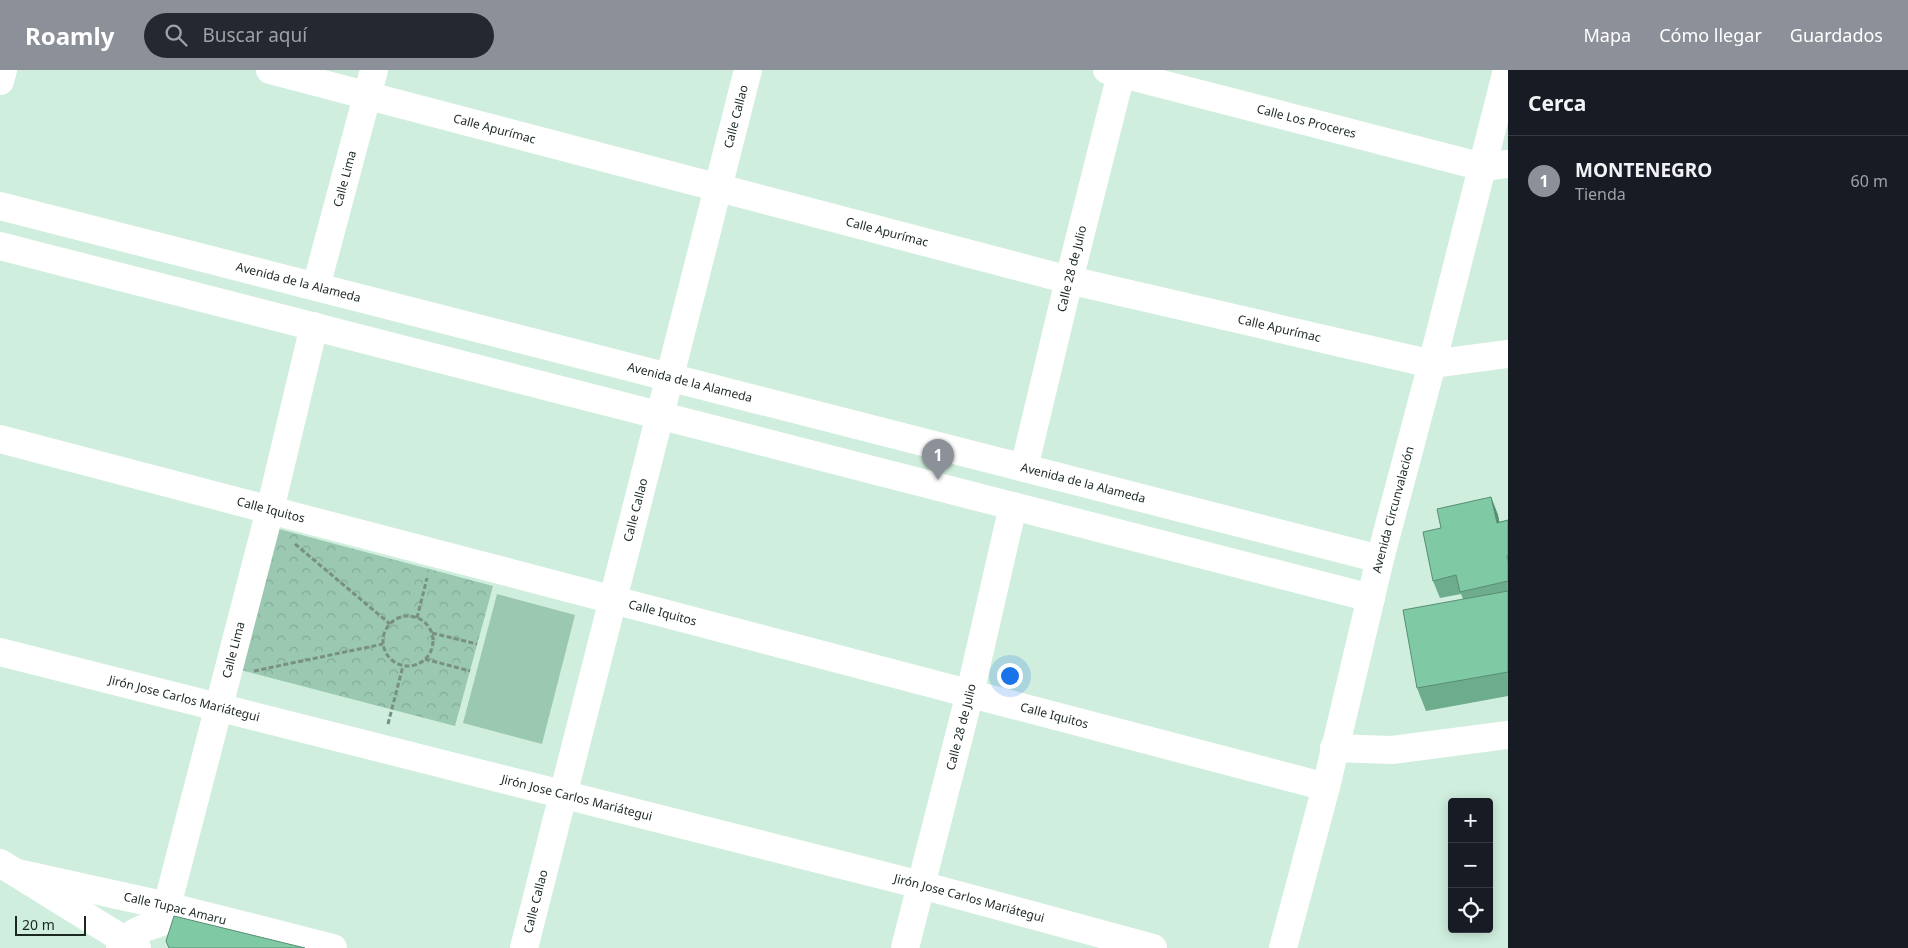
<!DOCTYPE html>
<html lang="es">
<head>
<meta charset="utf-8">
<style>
  :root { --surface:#171b24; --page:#242831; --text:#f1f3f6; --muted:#9ea1a6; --line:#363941; --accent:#8c9099 }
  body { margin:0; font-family:"Noto Sans",sans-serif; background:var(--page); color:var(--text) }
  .controls { position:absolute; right:15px; bottom:15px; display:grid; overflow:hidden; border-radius:5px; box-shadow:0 2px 12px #0003 }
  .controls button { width:45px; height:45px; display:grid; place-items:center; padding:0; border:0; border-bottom:1px solid var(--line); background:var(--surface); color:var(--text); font:25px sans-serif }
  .scale { position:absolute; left:15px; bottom:12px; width:71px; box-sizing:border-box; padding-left:5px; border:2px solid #1b2721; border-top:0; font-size:14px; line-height:18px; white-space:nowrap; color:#1b2721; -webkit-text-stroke:4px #cfeedd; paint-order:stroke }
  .you { position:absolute; left:1009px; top:605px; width:18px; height:18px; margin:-12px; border:4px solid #fff; border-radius:50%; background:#1a73e8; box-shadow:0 0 0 8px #1a73e833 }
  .badge { display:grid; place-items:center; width:32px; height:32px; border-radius:50%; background:var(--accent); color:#fff; font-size:16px; font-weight:700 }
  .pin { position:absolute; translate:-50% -41px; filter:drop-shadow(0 1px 2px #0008) }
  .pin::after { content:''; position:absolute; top:26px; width:18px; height:15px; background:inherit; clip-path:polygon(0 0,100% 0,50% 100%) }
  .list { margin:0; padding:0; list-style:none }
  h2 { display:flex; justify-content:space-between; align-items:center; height:65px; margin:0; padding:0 20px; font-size:21px }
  h2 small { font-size:16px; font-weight:400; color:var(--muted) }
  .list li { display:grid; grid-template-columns:32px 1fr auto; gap:15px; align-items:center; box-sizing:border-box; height:90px; padding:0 20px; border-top:1px solid var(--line) }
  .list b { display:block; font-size:19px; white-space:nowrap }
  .list p { margin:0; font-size:16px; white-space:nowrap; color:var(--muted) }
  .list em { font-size:16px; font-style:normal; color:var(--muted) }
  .icon { flex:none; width:28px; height:28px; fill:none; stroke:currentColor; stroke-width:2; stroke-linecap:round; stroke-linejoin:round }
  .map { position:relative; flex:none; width:1508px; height:878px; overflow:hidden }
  header { display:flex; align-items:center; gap:30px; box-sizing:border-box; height:70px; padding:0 25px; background:var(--accent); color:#fff }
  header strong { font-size:24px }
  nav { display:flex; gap:28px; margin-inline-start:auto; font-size:18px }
  .search { width:350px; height:45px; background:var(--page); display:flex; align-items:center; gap:12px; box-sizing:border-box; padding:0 18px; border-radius:28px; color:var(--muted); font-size:19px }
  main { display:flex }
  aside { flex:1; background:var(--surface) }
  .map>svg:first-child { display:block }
  .grass { fill:#9ac8b1 }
  .forest { fill:url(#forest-crowns) }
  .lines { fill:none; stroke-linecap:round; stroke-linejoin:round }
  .path { stroke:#798f83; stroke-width:3; stroke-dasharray:5 2.5; stroke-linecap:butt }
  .minor { stroke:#fff; stroke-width:28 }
  .wall { fill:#6dad8e }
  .shaded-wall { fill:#598d74 }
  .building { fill:#7fc9a5; stroke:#598d74 }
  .labels { text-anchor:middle; stroke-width:4.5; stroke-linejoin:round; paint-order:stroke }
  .street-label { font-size:12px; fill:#1b2721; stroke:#cfeedd }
</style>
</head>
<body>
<header>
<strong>Roamly</strong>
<div class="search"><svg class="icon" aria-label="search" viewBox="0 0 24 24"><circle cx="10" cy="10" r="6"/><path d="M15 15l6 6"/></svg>Buscar aquí</div>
<nav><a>Mapa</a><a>Cómo llegar</a><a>Guardados</a></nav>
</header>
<main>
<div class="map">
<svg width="1508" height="878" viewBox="0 0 1508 878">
  <defs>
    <pattern id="forest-crowns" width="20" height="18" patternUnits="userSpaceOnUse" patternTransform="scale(1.25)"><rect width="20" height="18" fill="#9ac8b1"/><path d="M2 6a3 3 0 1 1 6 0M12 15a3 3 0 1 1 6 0" fill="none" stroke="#84ac98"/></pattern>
  </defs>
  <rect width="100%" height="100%" fill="#cfeedd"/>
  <!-- grass -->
  <path class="grass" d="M497,524L575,545L542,674L463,653Z"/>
  <!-- forest -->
  <path class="forest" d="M279,459L493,516L455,656L241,600Z"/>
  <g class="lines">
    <!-- path -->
    <g class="path">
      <path d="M295,474L390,554"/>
      <circle cx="408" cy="571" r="25"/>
      <path d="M417,548L427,508"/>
      <path d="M432,563L477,574"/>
      <path d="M425,589L470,601"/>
      <path d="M254,601L383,574"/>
      <path d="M388,654L403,596"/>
    </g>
    <!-- minor -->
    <g class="minor">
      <path id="s1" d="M270,0L1069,210L1432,294L1508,284"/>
      <path id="s2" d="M1107,0L1483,97L1508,94"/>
      <path d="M0,11L3,0"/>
      <path id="s3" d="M0,136L1380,489"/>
      <path d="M0,176L1371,528"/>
      <path id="s4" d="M316,217L374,0"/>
      <path id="s5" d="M0,369L1326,717"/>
      <path id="s6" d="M1024,398L1069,210L1122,0"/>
      <path id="s7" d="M0,582L921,815L1153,878"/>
      <path d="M1334,678L1392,680L1508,665"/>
      <path d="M0,793L137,878"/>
      <path id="s8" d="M17,803L167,836L333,878"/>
      <path id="s9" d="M120,878C131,861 141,859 159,853L167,836L270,440L314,256"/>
      <path id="s10" d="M524,878L748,0"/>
      <path id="s11" d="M905,878L970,623L1013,436"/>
      <path id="s12" d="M1283,878L1326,717L1380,489L1432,294L1507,0"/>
    </g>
  </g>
  <!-- wall -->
  <path class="wall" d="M1491,427L1498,445L1499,452L1508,450V626L1426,641L1417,618L1463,529L1461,524L1440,528L1433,511L1441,458Z"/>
  <!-- shaded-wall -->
  <path class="shaded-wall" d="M1491,427L1498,445L1503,470L1497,453Z"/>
  <!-- building -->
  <g class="building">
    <path d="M1491,427L1497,453L1508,450V485L1507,486L1508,492V511L1460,522L1456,505L1433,511L1423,462L1441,458L1437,439Z"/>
    <path d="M1508,521V602L1417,618L1403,540Z"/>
    <path d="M174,846L305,878H169L166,871Z"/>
  </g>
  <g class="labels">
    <!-- street labels -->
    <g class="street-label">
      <text dy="4" stroke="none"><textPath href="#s10" startOffset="858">Calle Callao</textPath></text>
      <text dy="4" stroke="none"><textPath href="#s2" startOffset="206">Calle Los Proceres</textPath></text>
      <text dy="4" stroke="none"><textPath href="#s1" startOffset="232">Calle Apurímac</textPath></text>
      <text dy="4" stroke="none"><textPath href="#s4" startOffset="112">Calle Lima</textPath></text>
      <text dy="4" stroke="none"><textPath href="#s1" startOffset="638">Calle Apurímac</textPath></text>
      <text dy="4" stroke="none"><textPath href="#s6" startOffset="205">Calle 28 de Julio</textPath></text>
      <text dy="4" stroke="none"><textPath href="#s3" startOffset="308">Avenida de la Alameda</textPath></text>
      <text dy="4" stroke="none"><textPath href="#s1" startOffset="1042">Calle Apurímac</textPath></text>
      <text dy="4" stroke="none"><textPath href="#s3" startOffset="712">Avenida de la Alameda</textPath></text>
      <text dy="4" stroke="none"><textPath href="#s3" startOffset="1118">Avenida de la Alameda</textPath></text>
      <text dy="4" stroke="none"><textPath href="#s10" startOffset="452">Calle Callao</textPath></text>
      <text dy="4" stroke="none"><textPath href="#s12" startOffset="452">Avenida Circunvalación</textPath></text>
      <text dy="4" stroke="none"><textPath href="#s5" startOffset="280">Calle Iquitos</textPath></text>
      <text dy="4" stroke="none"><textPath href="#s5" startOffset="685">Calle Iquitos</textPath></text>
      <text dy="4" stroke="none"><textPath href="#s9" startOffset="331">Calle Lima</textPath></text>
      <text dy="4" stroke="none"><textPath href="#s7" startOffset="190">Jirón Jose Carlos Mariátegui</textPath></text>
      <text dy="4" stroke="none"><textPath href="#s5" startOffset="1090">Calle Iquitos</textPath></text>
      <text dy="4" stroke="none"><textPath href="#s11" startOffset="228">Calle 28 de Julio</textPath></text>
      <text dy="4" stroke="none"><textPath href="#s7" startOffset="595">Jirón Jose Carlos Mariátegui</textPath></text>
      <text dy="4" stroke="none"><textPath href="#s7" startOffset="1000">Jirón Jose Carlos Mariátegui</textPath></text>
      <text dy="4" stroke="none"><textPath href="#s10" startOffset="48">Calle Callao</textPath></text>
      <text dy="4" stroke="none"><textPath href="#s8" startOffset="162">Calle Tupac Amaru</textPath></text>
    </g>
  </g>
</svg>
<div class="controls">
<button>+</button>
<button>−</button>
<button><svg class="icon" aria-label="locate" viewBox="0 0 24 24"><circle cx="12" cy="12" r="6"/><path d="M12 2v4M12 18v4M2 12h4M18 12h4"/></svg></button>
</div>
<div class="scale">20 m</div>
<div class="you"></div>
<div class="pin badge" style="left:938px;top:410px">1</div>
</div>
<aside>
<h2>Cerca<small></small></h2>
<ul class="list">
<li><span class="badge">1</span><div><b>MONTENEGRO</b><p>Tienda</p></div><em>60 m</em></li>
</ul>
</aside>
</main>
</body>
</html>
